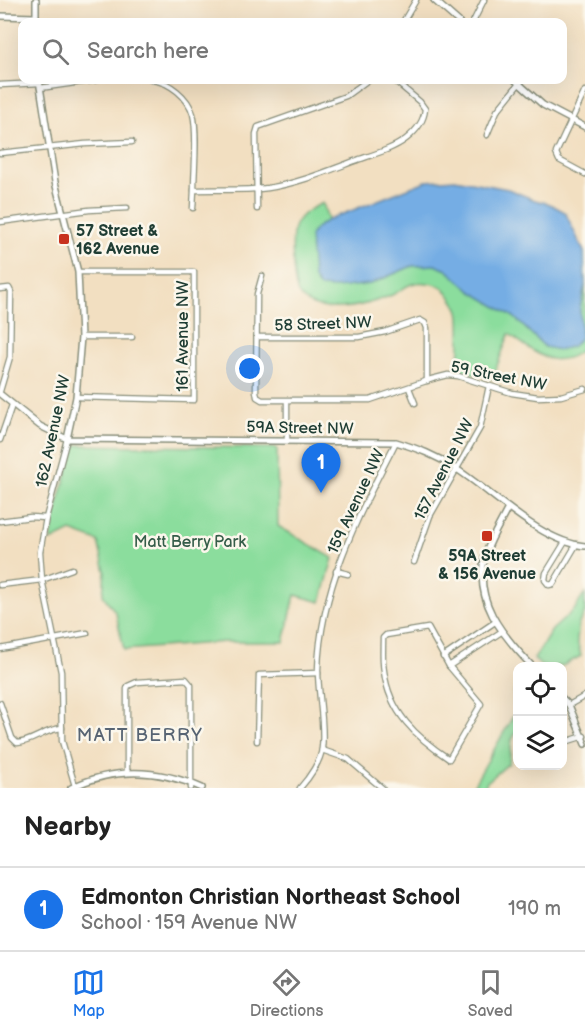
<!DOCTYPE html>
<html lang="en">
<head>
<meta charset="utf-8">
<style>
  :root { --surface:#fff; --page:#f2f2f2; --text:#222; --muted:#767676; --line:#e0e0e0; --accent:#1a73e8 }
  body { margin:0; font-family:"Balsamiq Sans",sans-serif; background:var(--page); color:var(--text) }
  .controls { position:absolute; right:18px; bottom:18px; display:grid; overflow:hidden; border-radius:12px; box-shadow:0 6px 24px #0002 }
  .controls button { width:54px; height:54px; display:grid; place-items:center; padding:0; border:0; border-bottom:2px solid var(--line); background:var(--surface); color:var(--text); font:30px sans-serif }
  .you { position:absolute; left:250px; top:369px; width:21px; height:21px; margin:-15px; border:4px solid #fff; border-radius:50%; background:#1a73e8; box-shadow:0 0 0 9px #1a73e833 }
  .badge { display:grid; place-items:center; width:39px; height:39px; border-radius:50%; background:var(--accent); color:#fff; font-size:20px; font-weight:700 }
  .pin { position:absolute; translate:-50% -50px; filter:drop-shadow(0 2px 3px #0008) }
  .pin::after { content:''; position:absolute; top:32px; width:21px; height:18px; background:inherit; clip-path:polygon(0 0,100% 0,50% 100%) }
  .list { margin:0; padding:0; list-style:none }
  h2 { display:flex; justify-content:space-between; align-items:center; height:78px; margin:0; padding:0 24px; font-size:26px }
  h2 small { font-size:20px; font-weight:400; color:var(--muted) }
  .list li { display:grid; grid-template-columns:39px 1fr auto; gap:18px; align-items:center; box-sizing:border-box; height:84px; padding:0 24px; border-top:2px solid var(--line) }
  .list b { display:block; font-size:22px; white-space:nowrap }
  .list p { margin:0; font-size:20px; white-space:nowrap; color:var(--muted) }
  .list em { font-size:20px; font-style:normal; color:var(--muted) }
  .icon { flex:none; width:33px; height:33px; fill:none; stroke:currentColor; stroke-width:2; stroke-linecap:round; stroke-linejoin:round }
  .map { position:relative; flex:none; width:585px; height:788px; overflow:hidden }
  .search { position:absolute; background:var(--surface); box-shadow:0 6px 24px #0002; left:18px; right:18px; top:18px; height:66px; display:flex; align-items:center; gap:15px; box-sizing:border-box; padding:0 21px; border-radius:12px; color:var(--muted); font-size:22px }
  .sheet { height:162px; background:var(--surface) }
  nav { display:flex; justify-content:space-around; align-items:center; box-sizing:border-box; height:84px; border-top:2px solid var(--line); background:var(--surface); font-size:16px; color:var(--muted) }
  nav a { display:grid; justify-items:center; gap:3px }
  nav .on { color:var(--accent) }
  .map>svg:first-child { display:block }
  .green { fill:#8bdd9d; stroke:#558d68; stroke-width:1.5 }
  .water { fill:#75ade4; stroke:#4a758c; stroke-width:1.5 }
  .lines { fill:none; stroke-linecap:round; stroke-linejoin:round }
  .minor-casing { stroke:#888e7a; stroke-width:7 }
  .tertiary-casing { stroke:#888e7a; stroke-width:8 }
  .minor { stroke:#fff; stroke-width:4.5 }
  .tertiary { stroke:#fff; stroke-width:5 }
  .poi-dot { fill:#c8321e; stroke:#fbf7ec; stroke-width:2 }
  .labels { text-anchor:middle; stroke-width:5; stroke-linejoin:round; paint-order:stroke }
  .poi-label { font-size:16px; font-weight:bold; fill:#1f3d34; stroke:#fbf7ec; text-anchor:start }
  .street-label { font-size:16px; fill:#1f3d34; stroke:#fbf7ec }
  .park-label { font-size:16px; fill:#355d49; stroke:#fbf7ec }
  .neighbourhood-label { font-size:18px; letter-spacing:1.5px; fill:#576473; stroke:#fbf7ec }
</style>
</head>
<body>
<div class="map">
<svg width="585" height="788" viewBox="0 0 585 788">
  <rect width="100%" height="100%" fill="#fbf7ec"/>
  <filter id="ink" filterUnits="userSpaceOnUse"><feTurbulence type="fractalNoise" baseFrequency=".0167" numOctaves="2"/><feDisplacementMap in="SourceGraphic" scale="12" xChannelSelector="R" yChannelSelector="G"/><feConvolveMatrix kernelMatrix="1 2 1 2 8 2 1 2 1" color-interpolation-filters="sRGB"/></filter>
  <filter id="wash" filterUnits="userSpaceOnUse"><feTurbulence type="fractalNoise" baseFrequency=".008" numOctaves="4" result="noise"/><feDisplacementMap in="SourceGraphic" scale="24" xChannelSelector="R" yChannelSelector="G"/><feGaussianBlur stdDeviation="1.35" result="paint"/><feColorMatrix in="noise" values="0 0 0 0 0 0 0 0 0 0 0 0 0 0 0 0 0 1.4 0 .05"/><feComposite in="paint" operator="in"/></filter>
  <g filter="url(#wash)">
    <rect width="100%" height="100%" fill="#f2dfc1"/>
    <!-- green -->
    <g class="green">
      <path d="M323,203L328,220L316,228L370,284L412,266L435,265L447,270L471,291L514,317L545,347L581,337L580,308L585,285V347C556,374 535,352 509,334L492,379L459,370C459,359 462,319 459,311C457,305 448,292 443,288C436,283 420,281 412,284C405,286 399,292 392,295C370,304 340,312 316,306C309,304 301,299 298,293C293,283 290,235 295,225C301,213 312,208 323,203Z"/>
      <path d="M75,445L277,448L278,526L333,558L321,602L295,595L284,642H225L124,650L116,613L103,595L105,571L98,541L71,531L51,541L54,518Z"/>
      <path d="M585,593V613L579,623L577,640L581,656L562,666H541L534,659L552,630L575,609Z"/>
      <path d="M517,688V730L512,740L509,763L487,782L484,788H472L515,713L514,693Z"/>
    </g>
    <!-- water -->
    <path class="water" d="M455,179L508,189L535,200L550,204L565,212L584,252L585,285L580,308L581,337L573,346L559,350L545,347L514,317L471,291L447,270L435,265L412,266L370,284L336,288L319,287L313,277L310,236L316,228L328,220L426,181Z"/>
  </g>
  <g filter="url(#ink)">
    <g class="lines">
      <defs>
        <g id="minor">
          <path d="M403,22L416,0"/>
          <path d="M473,22L484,0"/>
          <path d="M152,80C170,82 188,97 193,114C198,133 194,169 194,190C219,189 244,191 268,188C300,183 330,170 360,159C375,154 393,149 406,139C415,132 424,121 425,109L420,102L394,80"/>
          <path d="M0,85L40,83"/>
          <path d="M40,88L96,80"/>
          <path d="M585,91L556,153L559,160L585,174"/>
          <path d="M487,135L497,111L522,80"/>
          <path d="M0,153L85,144L132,142"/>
          <path d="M193,208L194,190"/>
          <path d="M257,209L256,134L258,127L346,96L368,80"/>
          <path d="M0,222L89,210L127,208"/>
          <path d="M262,276L257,294L256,391L257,397L262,400H370L432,379L448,375L458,376L512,393L538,397L561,396L585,389"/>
          <path d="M0,289L9,288L11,292L10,357L0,391"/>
          <path d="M81,337H132"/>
          <path d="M257,337H359L385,332L420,320L425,323L427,328V381"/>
          <path d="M409,388L415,403"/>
          <path d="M76,397L194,400V272H78"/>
          <path d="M67,439L46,518L40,552L42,580L61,672L62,741L75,786"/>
          <path d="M0,440L12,405"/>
          <path d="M287,441V401"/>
          <path d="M0,521L31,517L46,518"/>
          <path d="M565,542L546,573L545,580L549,585L553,584L576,545"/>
          <path d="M414,562L430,516L480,428L489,386"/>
          <path d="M336,571L348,574"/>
          <path d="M0,585L42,580L72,569"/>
          <path d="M428,628L449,666L481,704L449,759C416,737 389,712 384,671C382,660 383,649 383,638L386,635Z"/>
          <path d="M0,649L87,633"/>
          <path d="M443,657L495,622"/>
          <path d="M449,666L501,632"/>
          <path d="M0,703L12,738L17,743C33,742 45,729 62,728"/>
          <path d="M569,705L585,696"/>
          <path d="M257,741L259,675L318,673"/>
          <path d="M562,743L584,736"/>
          <path d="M322,750L348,759L382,788"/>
          <path d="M127,773V689L128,686L137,682L186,679L191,685V788"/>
          <path d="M300,788C309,778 321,761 322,748C325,725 318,695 318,670C320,587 359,514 396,442"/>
        </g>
        <g id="tertiary">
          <path d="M434,0L459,22"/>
          <path d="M0,16L36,17"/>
          <path d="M36,22V0"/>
          <path d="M39,80L55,182L78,272L81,337L76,397L67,439"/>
          <path d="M515,80L543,105L585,127"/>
          <path d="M0,394L40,426L67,439L396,442C419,449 435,455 455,468C493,492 540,542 585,546"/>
          <path d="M508,508C501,522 491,538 486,553C471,599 503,636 532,666"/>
          <path d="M562,698L569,705L585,744"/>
          <path d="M71,788C114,767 159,769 202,788"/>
        </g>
      </defs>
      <!-- minor casing -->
      <use href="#minor" class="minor-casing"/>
      <!-- tertiary casing -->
      <use href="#tertiary" class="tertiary-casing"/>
      <!-- minor -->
      <use href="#minor" class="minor"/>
      <!-- tertiary -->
      <use href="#tertiary" class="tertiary"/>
    </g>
  </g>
  <!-- markers -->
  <g class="poi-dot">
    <rect x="58" y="233" width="12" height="12" rx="3"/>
    <rect x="481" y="530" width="12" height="12" rx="3"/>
  </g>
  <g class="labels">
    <!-- poi labels -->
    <g class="poi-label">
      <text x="76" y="236">57 Street &amp;<tspan x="76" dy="18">162 Avenue</tspan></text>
      <text x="487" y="561" text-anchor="middle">59A Street<tspan x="487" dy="18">&amp; 156 Avenue</tspan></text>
    </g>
    <!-- street labels -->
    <g class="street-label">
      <text transform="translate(323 323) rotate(-2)" y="6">58 Street NW</text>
      <text transform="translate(182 336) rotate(-90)" y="6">161 Avenue NW</text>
      <text transform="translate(499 375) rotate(11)" y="6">59 Street NW</text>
      <text transform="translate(300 427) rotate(1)" y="6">59A Street NW</text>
      <text transform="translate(52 431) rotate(-78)" y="6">162 Avenue NW</text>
      <text transform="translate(443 469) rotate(-63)" y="6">157 Avenue NW</text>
      <text transform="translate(355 501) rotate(-65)" y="6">159 Avenue NW</text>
    </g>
    <!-- park labels -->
    <g class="park-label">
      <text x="190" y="547">Matt Berry Park</text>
    </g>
    <!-- neighbourhood labels -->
    <g class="neighbourhood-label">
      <text x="140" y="741">MATT BERRY</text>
    </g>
  </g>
</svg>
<div class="controls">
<button><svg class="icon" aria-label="locate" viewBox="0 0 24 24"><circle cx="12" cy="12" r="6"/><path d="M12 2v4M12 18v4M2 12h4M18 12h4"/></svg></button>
<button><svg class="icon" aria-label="layers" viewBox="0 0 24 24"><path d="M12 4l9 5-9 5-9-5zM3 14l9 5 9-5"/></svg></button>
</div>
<div class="you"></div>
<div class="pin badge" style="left:321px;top:493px">1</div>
<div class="search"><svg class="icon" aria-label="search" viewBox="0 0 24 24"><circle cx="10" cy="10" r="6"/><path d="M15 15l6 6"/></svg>Search here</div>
</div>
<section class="sheet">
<h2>Nearby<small></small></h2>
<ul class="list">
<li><span class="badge">1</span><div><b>Edmonton Christian Northeast School</b><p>School · 159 Avenue NW</p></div><em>190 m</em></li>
</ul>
</section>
<nav>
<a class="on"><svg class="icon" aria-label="map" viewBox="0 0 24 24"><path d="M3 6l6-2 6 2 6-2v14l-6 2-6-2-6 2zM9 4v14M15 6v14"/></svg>Map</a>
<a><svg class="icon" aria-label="directions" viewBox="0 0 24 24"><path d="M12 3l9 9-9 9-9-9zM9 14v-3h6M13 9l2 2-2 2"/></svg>Directions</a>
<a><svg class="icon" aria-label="saved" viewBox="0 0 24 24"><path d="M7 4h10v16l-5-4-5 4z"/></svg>Saved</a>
</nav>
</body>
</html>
